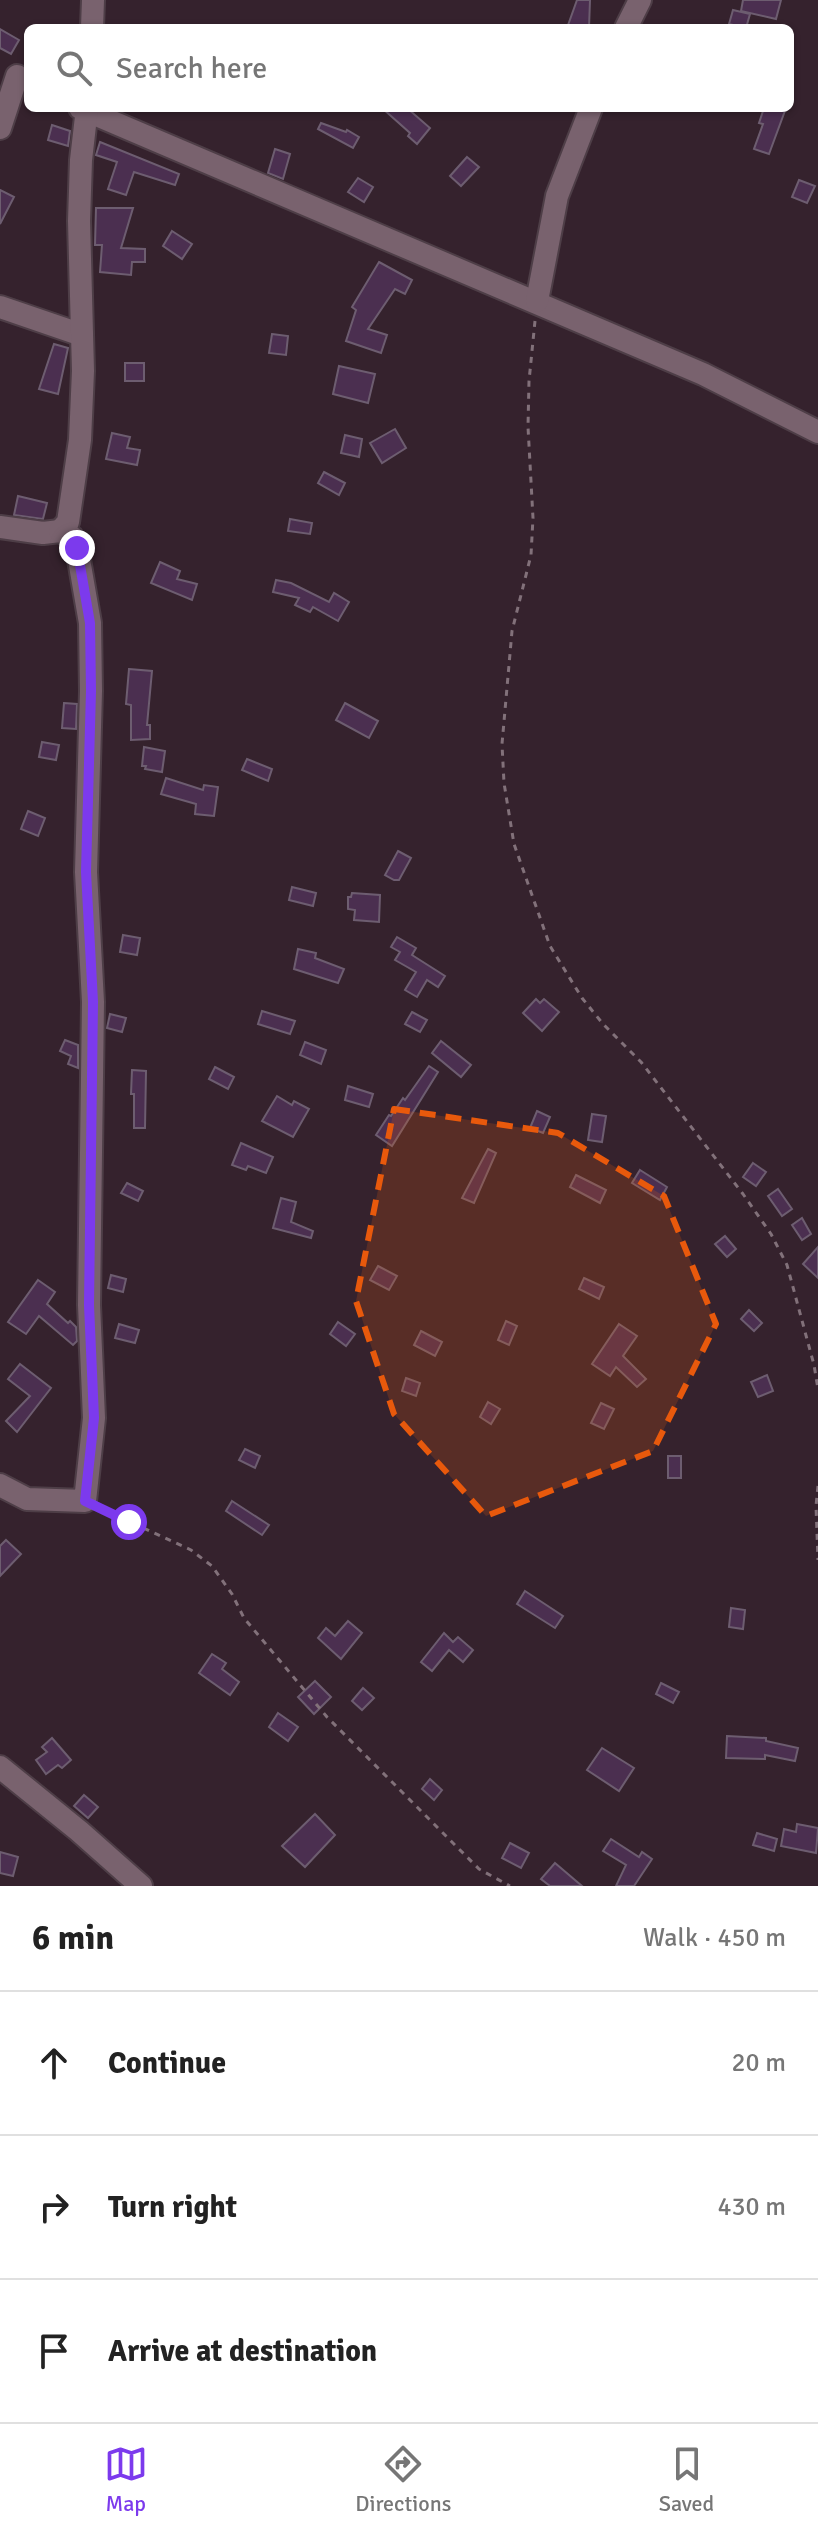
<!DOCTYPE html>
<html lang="en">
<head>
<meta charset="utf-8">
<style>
  :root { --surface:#fff; --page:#f2f2f2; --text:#222; --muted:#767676; --line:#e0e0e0; --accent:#7c3aed }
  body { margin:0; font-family:Signika,sans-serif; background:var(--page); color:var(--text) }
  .stop { position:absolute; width:24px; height:24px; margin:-18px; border:6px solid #7c3aed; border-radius:50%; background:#fff }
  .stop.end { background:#7c3aed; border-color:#fff; box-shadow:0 2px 8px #0008 }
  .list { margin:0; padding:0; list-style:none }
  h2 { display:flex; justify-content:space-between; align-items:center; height:104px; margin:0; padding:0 32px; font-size:34px }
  h2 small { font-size:26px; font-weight:400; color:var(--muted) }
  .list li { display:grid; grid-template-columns:52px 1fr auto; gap:24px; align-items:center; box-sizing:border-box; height:144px; padding:0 32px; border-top:2px solid var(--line) }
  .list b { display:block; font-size:30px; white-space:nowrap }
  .list em { font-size:26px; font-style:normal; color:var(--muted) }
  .icon { flex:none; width:44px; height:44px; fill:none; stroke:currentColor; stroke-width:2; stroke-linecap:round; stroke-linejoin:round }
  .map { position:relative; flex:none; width:818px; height:1886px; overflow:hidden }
  .search { position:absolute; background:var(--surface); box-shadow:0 2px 6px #0004; left:24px; right:24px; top:24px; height:88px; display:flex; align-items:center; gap:20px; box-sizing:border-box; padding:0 28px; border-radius:12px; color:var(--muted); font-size:30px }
  .sheet { height:536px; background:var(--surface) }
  nav { display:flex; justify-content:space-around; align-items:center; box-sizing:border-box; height:112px; border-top:2px solid var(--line); background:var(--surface); font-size:22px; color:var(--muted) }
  nav a { display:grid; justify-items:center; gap:4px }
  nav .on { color:var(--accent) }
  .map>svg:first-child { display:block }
  .building { fill:#4b2f50; stroke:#6d5d70; stroke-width:2 }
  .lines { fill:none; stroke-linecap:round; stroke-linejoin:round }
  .minor-casing { stroke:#4e3e47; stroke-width:26 }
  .path { stroke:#82717a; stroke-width:3; stroke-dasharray:6 6; stroke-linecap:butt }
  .minor { stroke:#79626e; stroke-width:22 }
  .route { stroke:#7c3aed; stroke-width:10 }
  .marked { fill:#e8590c; fill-opacity:0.2; stroke:#e8590c; stroke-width:6; stroke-dasharray:16 10; stroke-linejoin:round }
</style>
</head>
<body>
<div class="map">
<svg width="818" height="1886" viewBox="0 0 818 1886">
  <rect width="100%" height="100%" fill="#35222d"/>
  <!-- building -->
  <g class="building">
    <path d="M577,0H590L589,28H567Z"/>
    <path d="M743,0H781L776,19L741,11Z"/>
    <path d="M733,10L750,14L746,28L729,24Z"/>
    <path d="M0,29L19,40L11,54L0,48Z"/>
    <path d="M382,108H407L430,128L417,144L408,136L410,133Z"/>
    <path d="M764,108H786L769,154L754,149L763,124L759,123Z"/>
    <path d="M321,123L346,132L347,130L359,137L353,148L318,129Z"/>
    <path d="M52,125L70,131L68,146L48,140Z"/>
    <path d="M100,142L179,174L175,185L134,172L126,195L108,189L117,162L96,155Z"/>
    <path d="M275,149L290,154L283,179L268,173Z"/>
    <path d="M467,157L479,167L461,186L450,176Z"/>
    <path d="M358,178L373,187L364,202L348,192Z"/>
    <path d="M799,180L815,186L807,203L792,197Z"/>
    <path d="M0,190L14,197L0,224Z"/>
    <path d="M96,208H133L121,248L145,249V262H132L131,275L100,272L102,245H95Z"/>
    <path d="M172,231L192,244L182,259L163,246Z"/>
    <path d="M379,262L412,280L405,294L395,289L368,329L387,335L381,353L346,341L356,310L352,307Z"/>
    <path d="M272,334L288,336L286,355L269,353Z"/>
    <path d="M54,344L68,348L58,394L39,389Z"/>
    <rect x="125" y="363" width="19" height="18"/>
    <path d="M339,366L375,374L368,403L333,394Z"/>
    <path d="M395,429L406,448L382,463L370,443Z"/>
    <path d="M112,433L130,437L127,448L140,450L137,465L106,459Z"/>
    <path d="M345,435L362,439L359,457L341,453Z"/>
    <path d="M324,472L345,483L339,495L318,483Z"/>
    <path d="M18,496L47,503L43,519L14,515Z"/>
    <path d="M290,519L312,523L310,534L288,531Z"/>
    <path d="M160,562L180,571L177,579L197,584L192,600L151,583Z"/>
    <path d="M276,580L291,583L329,602L334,593L349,602L338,621L313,607L310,612L295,605L299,598L273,592Z"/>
    <path d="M129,669L152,671L147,725H150V739L131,740V705L126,704Z"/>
    <path d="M64,703L77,704L76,729L62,728Z"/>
    <path d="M345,703L378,721L369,738L336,720Z"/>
    <path d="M42,742L59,745L56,760L39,757Z"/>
    <path d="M144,747L165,751L162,772L145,769L146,766H142Z"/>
    <path d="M247,759L272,769L268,781L242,770Z"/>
    <path d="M166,778L203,790L204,785L218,787L214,816L195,814L196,804L161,794Z"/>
    <path d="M28,811L45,818L38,836L21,829Z"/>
    <path d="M398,851L411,858L399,880H394L385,875Z"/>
    <path d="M292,887L316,893L313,906L289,900Z"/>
    <path d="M352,893L380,895L379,922L354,920L355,910L348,909V897H351Z"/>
    <path d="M123,935L140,938L137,955L120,952Z"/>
    <path d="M397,937L416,948L412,955L445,976L438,987L427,980L417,997L405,990L416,972L395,960L400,952L391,947Z"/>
    <path d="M298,949L316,953L315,958L344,969L338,983L294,969Z"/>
    <path d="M536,999L540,1003L544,999L559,1012L542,1031L523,1013Z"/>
    <path d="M262,1011L295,1021L290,1034L258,1024Z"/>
    <path d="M412,1012L427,1020L420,1032L405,1024Z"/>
    <path d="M110,1014L126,1018L122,1032L107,1028Z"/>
    <path d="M65,1040L78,1045V1068L68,1064L71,1056L60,1051Z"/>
    <path d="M441,1041L471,1065L461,1077L432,1053Z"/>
    <path d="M305,1042L326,1050L321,1064L300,1055Z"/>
    <path d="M429,1066L438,1072L392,1146L376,1135L389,1115L391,1116L403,1098L405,1100Z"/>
    <path d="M215,1067L234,1077L228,1089L209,1079Z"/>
    <path d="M132,1070L146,1071L145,1128H134V1094H131Z"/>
    <path d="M348,1086L373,1094L369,1107L345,1100Z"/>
    <path d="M277,1096L292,1105L294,1101L309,1109L293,1137L262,1121Z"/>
    <path d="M537,1111L550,1117L543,1133L530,1128Z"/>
    <path d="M592,1114L606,1116L602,1142L588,1140Z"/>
    <path d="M241,1143L273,1157L266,1173L248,1166L246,1170L232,1165Z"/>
    <path d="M488,1149L496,1153L474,1203L462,1198Z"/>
    <path d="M753,1163L766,1172L756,1186L743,1177Z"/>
    <path d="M640,1170L667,1187L660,1200L632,1183Z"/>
    <path d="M576,1175L606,1190L600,1203L570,1187Z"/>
    <path d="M127,1183L143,1191L138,1201L121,1193Z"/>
    <path d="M778,1189L792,1209L782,1216L768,1196Z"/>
    <path d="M281,1198L296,1202L291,1222L313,1231L311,1238L273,1228Z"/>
    <path d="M802,1218L811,1234L802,1240L792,1225Z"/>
    <path d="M725,1236L736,1249L727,1257L715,1244Z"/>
    <path d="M818,1247V1278L803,1264Z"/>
    <path d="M378,1266L397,1276L389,1290L370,1280Z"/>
    <path d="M111,1275L126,1279L123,1292L108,1288Z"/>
    <path d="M584,1278L604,1287L599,1299L579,1289Z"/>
    <path d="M38,1280L55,1292L47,1304L68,1323L70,1321L76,1327L77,1341L73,1345L39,1316L26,1334L8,1322Z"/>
    <path d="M749,1310L762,1323L754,1331L741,1319Z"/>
    <path d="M506,1321L517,1326L509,1345L498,1340Z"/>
    <path d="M338,1322L355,1334L346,1346L330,1334Z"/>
    <path d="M119,1324L139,1330L135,1343L115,1338Z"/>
    <path d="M619,1324L637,1336L623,1356L646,1379L637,1387L616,1367L610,1376L592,1364Z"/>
    <path d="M421,1331L442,1342L435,1356L414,1345Z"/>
    <path d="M20,1364L51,1388L17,1432L6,1421L30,1396L8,1379Z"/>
    <path d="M767,1375L773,1391L758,1397L751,1382Z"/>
    <path d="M406,1378L420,1383L416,1396L402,1391Z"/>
    <path d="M488,1402L500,1409L491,1424L480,1417Z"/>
    <path d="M601,1403L614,1409L604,1429L591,1423Z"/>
    <path d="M245,1449L260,1456L255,1468L239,1460Z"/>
    <rect x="668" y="1456" width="13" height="22"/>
    <path d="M232,1501L269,1525L262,1535L226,1511Z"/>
    <path d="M6,1540L21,1554L0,1576V1546Z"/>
    <path d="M525,1591L563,1616L555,1628L517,1604Z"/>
    <path d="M731,1608L745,1610L743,1629L729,1627Z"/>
    <path d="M348,1621L362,1633L341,1659L318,1638L326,1628L335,1636Z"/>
    <path d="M444,1633L453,1642L458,1637L473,1650L463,1662L449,1650L432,1671L421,1662Z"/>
    <path d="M212,1654L226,1663L222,1669L239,1682L230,1695L199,1673Z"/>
    <path d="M315,1681L331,1697L314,1714L298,1697Z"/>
    <path d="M661,1683L679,1692L673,1703L656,1694Z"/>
    <path d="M363,1688L374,1698L362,1710L352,1701Z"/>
    <path d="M278,1713L298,1727L288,1741L269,1727Z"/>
    <path d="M727,1736L766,1738V1741L798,1748L795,1761L765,1755V1759L726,1758Z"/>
    <path d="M52,1738L71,1760L62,1768L58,1765L46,1774L36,1760L47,1752L42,1747Z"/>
    <path d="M602,1748L634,1768L619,1791L587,1770Z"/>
    <path d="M430,1779L442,1790L434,1800L422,1789Z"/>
    <path d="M84,1795L98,1807L88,1818L74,1806Z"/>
    <path d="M315,1814L335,1835L305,1867L282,1846Z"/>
    <path d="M797,1824L818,1828L816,1853L781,1846L784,1829L796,1832Z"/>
    <path d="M757,1833L777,1839L774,1851L753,1845Z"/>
    <path d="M611,1839L639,1857L642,1852L652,1859L634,1886H616L626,1865L603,1851Z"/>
    <path d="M510,1843L529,1853L521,1868L502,1858Z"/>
    <path d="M0,1852L18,1857L13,1876L0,1873Z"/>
    <path d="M555,1863L582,1886H550L541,1879Z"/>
  </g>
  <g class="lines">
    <defs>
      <g id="minor">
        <path d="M92,28L93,0"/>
        <path d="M626,28L640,0"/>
        <path d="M80,108L703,374L818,432"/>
        <path d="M0,128L17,76"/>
        <path d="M537,301L557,196L591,108"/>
        <path d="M0,307L82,335"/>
        <path d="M0,527L43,533L60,531L72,537L77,548L90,623L91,691L86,872L93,1002L89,1305L94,1418L85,1501L27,1499L0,1485"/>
        <path d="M60,531L68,522L80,440L83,371L79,221L81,160L87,108"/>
        <path d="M0,1767L79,1831L141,1886"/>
      </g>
    </defs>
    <!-- minor casing -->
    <use href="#minor" class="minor-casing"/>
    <!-- path -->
    <g class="path">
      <path d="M535,321L529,381L528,427L533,518L531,555L512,631L502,744L504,783L514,844L550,946L582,998L603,1024L641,1062L743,1194L771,1234L787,1265L814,1365L818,1389"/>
      <path d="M818,1486L816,1506L818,1560"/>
      <path d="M100,1508L191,1550L212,1566L232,1594L244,1618L327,1717L479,1869L510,1886"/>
    </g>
    <!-- minor -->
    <use href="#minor" class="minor"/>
  </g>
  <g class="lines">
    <!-- route -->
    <path class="route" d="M77,548L90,623L91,691L86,872L93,1002L89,1305L94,1418L85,1501L129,1522"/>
  </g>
  <!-- marked area -->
  <path class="marked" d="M394,1109L558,1133L664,1196L716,1324L653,1451L486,1516L394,1414L356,1301Z"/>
</svg>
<div class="stop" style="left:129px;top:1522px"></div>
<div class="stop end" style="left:77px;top:548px"></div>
<div class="search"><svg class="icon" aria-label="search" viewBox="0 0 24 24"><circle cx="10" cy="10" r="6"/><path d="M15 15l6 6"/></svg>Search here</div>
</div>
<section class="sheet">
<h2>6 min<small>Walk · 450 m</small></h2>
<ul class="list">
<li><svg class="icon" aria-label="ahead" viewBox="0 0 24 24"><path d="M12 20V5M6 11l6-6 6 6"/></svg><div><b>Continue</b></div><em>20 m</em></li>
<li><svg class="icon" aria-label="right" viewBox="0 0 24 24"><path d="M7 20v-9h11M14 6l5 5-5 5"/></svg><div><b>Turn right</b></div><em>430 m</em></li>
<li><svg class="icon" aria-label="arrive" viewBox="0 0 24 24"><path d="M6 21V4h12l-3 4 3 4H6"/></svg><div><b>Arrive at destination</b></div></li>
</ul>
</section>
<nav>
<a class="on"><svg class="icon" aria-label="map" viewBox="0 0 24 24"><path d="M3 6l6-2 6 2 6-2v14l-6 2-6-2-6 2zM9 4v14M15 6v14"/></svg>Map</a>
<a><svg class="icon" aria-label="directions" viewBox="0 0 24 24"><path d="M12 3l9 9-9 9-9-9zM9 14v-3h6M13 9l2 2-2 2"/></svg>Directions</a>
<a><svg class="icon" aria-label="saved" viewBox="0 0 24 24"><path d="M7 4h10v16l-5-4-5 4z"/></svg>Saved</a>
</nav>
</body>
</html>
